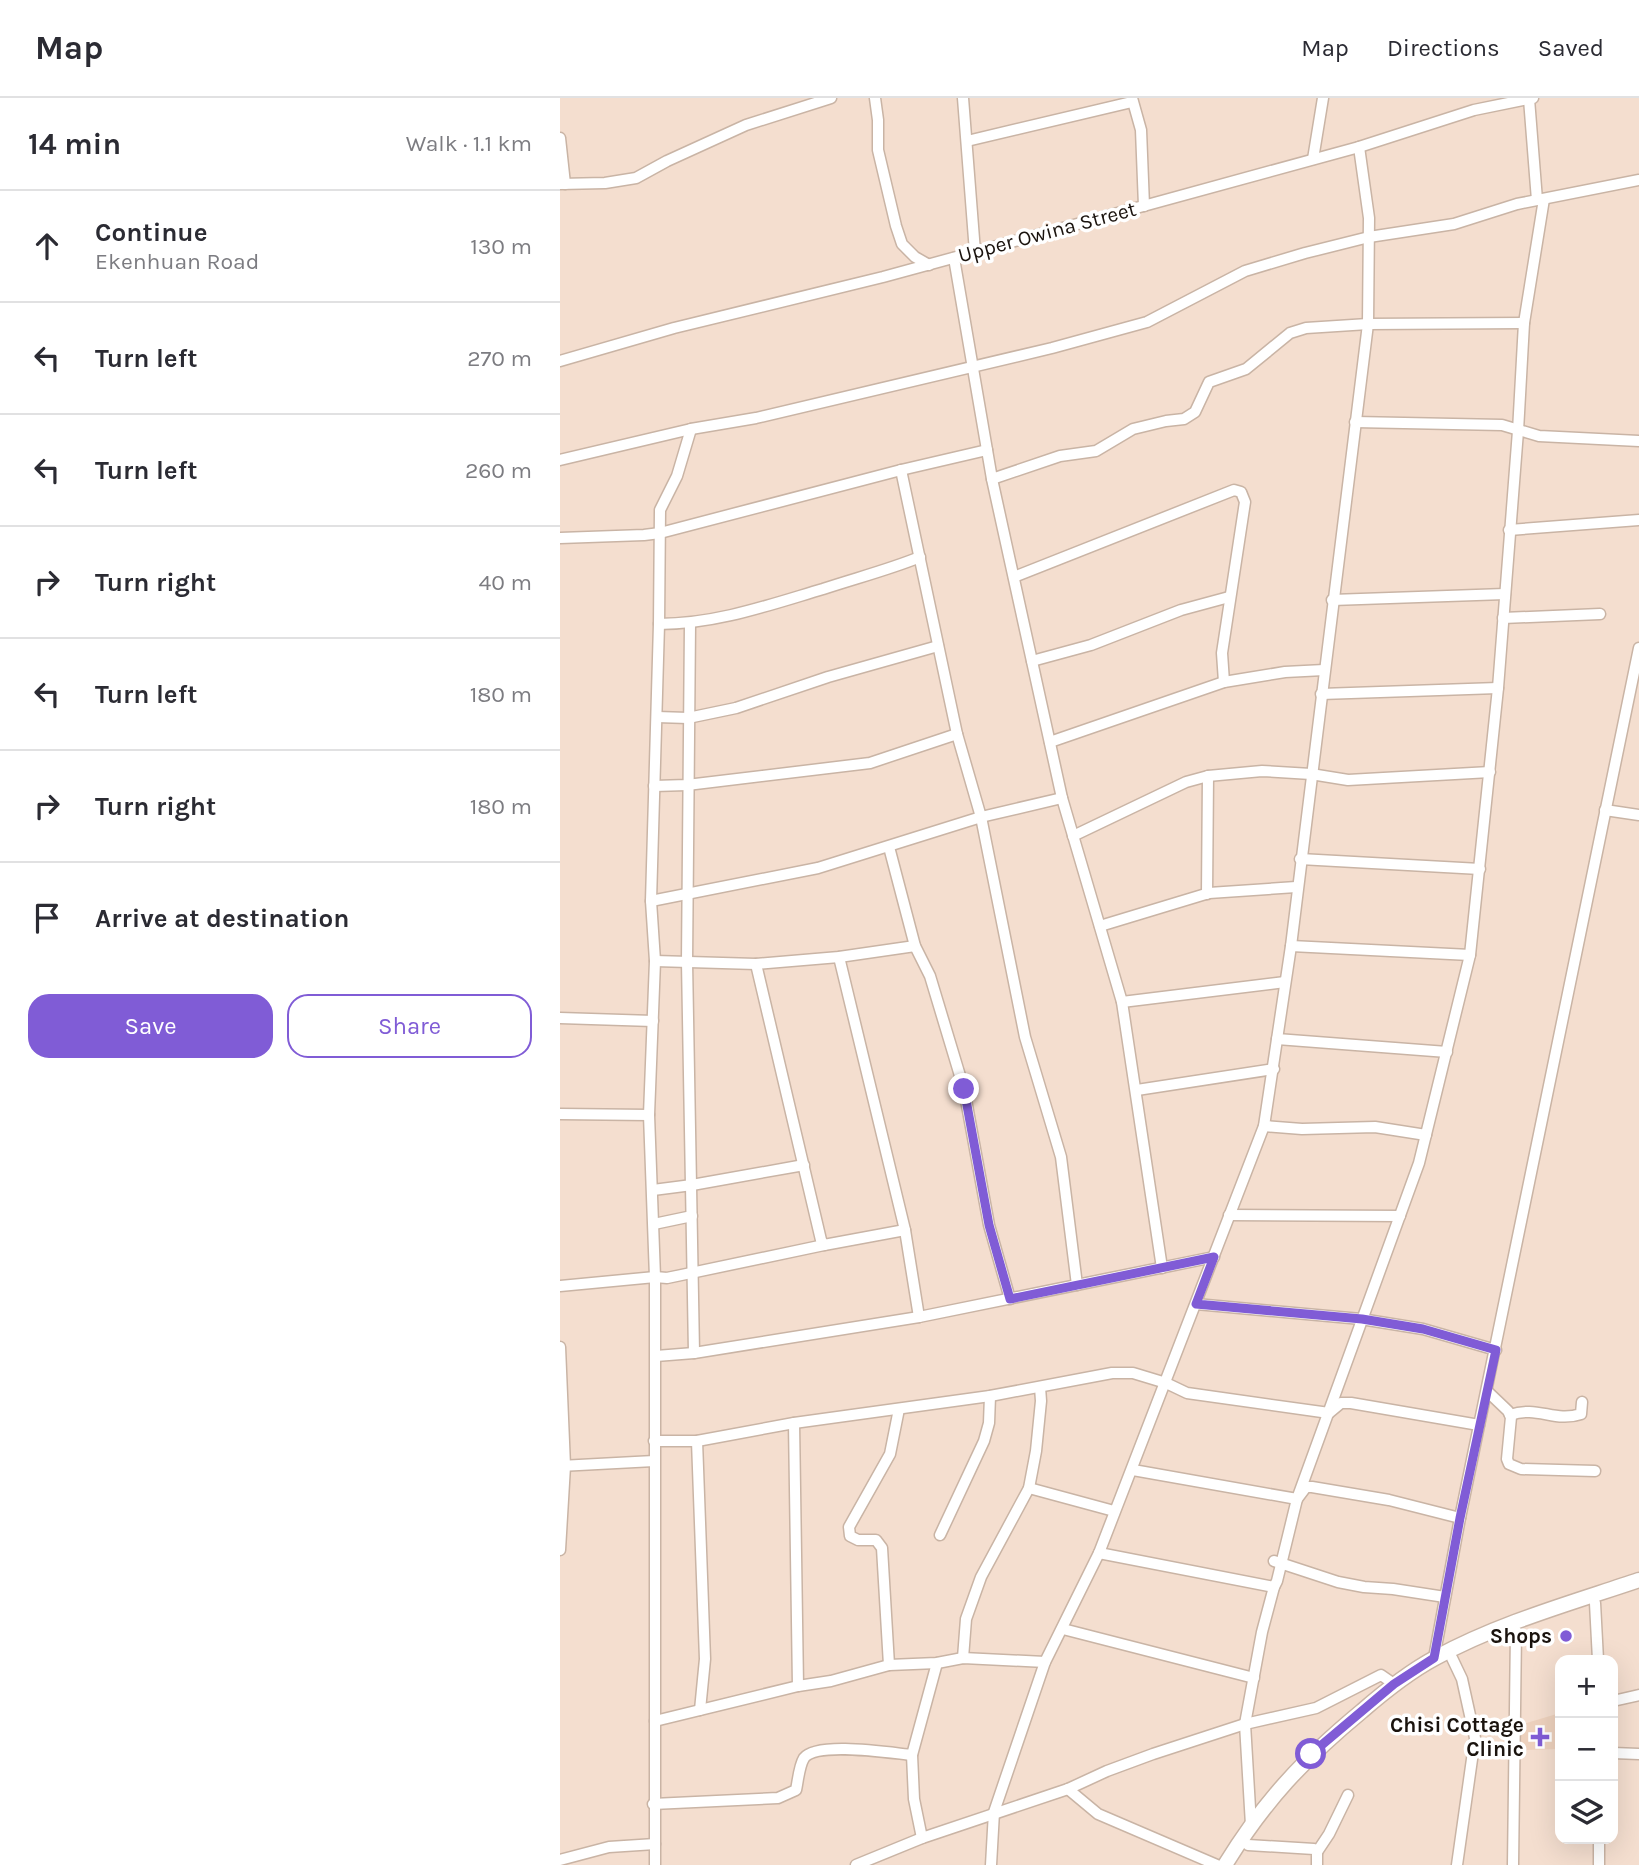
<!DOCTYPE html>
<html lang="en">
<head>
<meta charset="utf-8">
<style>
  :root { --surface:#fff; --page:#f2f2f3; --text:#2b2b33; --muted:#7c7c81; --line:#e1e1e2; --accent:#805cd6 }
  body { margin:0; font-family:Karla,sans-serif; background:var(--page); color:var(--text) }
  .controls { position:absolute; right:21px; bottom:21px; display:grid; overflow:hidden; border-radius:14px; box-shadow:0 7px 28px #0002 }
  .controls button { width:63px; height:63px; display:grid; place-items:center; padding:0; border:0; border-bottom:2px solid var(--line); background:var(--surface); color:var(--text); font:35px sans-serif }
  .stop { position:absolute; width:21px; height:21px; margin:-16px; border:5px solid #805cd6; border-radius:50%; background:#fff }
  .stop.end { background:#805cd6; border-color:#fff; box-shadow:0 2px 7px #0008 }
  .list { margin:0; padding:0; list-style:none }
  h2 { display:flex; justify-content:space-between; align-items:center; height:91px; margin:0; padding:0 28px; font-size:30px }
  h2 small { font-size:23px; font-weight:400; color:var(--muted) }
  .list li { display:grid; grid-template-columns:46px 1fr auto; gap:21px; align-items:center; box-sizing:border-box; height:112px; padding:0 28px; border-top:2px solid var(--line) }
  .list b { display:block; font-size:26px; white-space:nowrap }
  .list p { margin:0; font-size:23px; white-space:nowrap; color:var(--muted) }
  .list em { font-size:23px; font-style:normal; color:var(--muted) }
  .actions { display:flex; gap:14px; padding:21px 28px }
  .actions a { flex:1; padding:16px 0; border:2px solid var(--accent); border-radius:21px; text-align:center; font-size:24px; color:var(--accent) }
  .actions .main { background:var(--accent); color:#fff }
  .icon { flex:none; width:38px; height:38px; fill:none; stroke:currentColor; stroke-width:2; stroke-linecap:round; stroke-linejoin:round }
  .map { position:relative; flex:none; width:1079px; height:1767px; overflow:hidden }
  header { display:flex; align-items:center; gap:42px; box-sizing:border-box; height:98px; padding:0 35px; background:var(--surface); border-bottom:2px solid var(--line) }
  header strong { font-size:33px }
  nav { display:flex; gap:38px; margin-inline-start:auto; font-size:24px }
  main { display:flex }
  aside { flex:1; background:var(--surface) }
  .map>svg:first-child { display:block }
  .built { fill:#edd1bd }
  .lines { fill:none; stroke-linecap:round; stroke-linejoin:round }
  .minor-casing { stroke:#c9b4a5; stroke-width:13 }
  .major-casing { stroke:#c9b4a5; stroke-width:17 }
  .minor { stroke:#fff; stroke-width:10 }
  .major { stroke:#fff; stroke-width:14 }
  .route { stroke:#805cd6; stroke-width:9 }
  .poi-dot { fill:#805cd6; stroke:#fff; stroke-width:2.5 }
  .labels { text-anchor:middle; stroke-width:7; stroke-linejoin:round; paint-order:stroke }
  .street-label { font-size:21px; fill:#1a130e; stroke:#fff }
  .poi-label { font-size:21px; font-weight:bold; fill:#1a130e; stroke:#fff; text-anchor:end }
</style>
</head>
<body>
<header>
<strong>Map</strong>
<nav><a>Map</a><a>Directions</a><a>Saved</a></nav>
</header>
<main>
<aside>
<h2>14 min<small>Walk · 1.1 km</small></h2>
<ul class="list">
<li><svg class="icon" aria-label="ahead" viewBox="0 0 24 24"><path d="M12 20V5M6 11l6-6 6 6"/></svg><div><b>Continue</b><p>Ekenhuan Road</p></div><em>130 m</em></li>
<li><svg class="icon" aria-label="left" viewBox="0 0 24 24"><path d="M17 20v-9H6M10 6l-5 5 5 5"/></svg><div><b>Turn left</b></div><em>270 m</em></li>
<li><svg class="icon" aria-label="left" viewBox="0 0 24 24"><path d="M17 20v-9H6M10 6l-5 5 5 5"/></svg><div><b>Turn left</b></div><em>260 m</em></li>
<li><svg class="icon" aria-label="right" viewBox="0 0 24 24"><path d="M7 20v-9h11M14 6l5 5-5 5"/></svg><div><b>Turn right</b></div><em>40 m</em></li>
<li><svg class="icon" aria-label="left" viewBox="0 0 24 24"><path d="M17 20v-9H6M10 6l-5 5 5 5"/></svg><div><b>Turn left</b></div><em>180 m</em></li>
<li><svg class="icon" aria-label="right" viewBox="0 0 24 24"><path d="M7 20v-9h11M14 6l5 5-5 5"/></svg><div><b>Turn right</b></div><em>180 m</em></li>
<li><svg class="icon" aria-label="arrive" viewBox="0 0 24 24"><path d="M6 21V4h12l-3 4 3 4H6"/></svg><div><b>Arrive at destination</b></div></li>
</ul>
<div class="actions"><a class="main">Save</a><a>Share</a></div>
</aside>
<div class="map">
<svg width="1079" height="1767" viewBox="0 0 1079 1767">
  <rect width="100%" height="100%" fill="#f4decf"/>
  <!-- built -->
  <path class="built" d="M1000,1615V1651L960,1652V1627Z"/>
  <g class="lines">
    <defs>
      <g id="minor">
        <path d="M315,0L318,22V52L336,128L342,146L355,159L369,167"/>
        <path d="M403,0L415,154"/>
        <path d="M572,0L581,32L584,108"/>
        <path d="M969,1L977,102"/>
        <path d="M0,40L5,86"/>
        <path d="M407,43L572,4"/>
        <path d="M753,61L763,0"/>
        <path d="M0,86L45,85L76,80L107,63L186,27L271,0"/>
        <path d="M394,160L432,381L502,700L562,904L602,1170"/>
        <path d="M0,263L114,230L323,179L598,104L799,49L914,12L973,0"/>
        <path d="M795,324L942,327L979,338L1079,343"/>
        <path d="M0,362L131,331L196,320L492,250L587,224L685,173L745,155L809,139L894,126L957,106L1079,82"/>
        <path d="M341,372L397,636L421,719L465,939L501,1059L517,1187"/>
        <path d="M432,381L500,358L536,353L573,331L606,323L624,321L635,314L649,284L686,271L730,235L746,230L808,226L964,225"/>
        <path d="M949,432L1079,422"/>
        <path d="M0,440L84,437L100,435L341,372L427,352"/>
        <path d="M454,479L674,392L681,394L685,404L662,555L664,584"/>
        <path d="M772,502L945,496"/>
        <path d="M943,520L1040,516"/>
        <path d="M99,526C156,526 209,507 263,491C296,480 328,472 360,459"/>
        <path d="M130,526L127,864L134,1255"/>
        <path d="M472,563L531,547L621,512L669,499"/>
        <path d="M761,596L938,590"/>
        <path d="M97,619L128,620L176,610L268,579L378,548"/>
        <path d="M490,644L664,584L725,574L764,572"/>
        <path d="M94,688L127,687L310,665L397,636"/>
        <path d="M1045,712L1079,717"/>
        <path d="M513,738L626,684L648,678L702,673L751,676L788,682L930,674"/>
        <path d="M329,749L355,848L370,878L404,991L429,1127L450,1201"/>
        <path d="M740,761L920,771"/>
        <path d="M647,796L648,678"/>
        <path d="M91,803L258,770L421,719L502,700"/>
        <path d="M540,828L649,795L736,789"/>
        <path d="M731,848L910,857"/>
        <path d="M279,859L345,1132L359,1219"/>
        <path d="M95,863L196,866L279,859L355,848"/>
        <path d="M196,866L261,1142L264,1147L345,1132"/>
        <path d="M562,904L725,884"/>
        <path d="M0,920L93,923"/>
        <path d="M717,941L887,954"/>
        <path d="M577,992L714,971"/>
        <path d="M0,1016L89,1017"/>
        <path d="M704,1028L742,1031L815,1029L866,1037"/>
        <path d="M93,1092L132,1087L244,1067"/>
        <path d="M669,1117L840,1118"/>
        <path d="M94,1126L132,1118"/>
        <path d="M0,1188L95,1179L107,1180L264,1147"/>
        <path d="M636,1206L801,1221L863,1231L936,1252"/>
        <path d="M0,1249L5,1368L0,1452"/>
        <path d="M96,1258L134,1255L359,1219L654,1159"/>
        <path d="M927,1293L948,1313L951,1319L947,1361L949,1366L961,1371L1035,1373"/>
        <path d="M950,1317C978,1307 994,1325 1021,1316L1022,1304"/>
        <path d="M234,1325L238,1588"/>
        <path d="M94,1343H137L234,1325L430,1298L552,1275H573L606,1285L627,1295L769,1315L781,1305H791L919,1327"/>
        <path d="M137,1343L145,1561L140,1612"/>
        <path d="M0,1368L94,1363"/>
        <path d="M573,1372L737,1401L746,1389H752L829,1402L900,1420"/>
        <path d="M469,1390L554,1413"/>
        <path d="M380,1437L424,1343L429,1325L430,1298"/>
        <path d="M539,1455L714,1489"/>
        <path d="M714,1463L778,1484L804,1489L833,1491L885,1499"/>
        <path d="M1035,1505L1038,1562"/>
        <path d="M503,1531L694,1580"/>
        <path d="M403,1560L406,1521L421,1479L469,1390L476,1353L481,1303L480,1289"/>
        <path d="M874,1560L900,1420L1079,550"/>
        <path d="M892,1560L902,1581L915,1640L897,1767"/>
        <path d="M329,1567L322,1450L316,1442H298L290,1438L289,1429L330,1356L339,1311"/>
        <path d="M1053,1603L1079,1597"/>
        <path d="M95,1623L238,1588L271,1583L329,1567L377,1565L403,1560L485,1564"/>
        <path d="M1053,1655L1079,1656"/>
        <path d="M508,1691L538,1716L657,1767"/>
        <path d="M93,1706L218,1700L236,1692C238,1683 239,1668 244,1660C257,1643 331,1655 352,1657"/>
        <path d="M691,1727L685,1626L702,1534L714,1489L717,1483L737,1401L859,1065L910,857L938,590L958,333L964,225L984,101"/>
        <path d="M362,1740L354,1701L352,1657L377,1565"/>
        <path d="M688,1747L754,1751L757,1754V1767"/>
        <path d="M757,1754L769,1736L788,1697"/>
        <path d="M0,1762L49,1749L95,1746"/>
        <path d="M95,1767V1179L89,1017L95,863L91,803L99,526L100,412L117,378L131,331"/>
        <path d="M296,1767L362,1740L508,1691L547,1673L593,1656L685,1626L756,1610L821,1577L834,1586"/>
        <path d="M431,1767L434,1714L485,1564L539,1455L704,1028L731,848L808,226L809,120L799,49"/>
        <path d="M953,1767L956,1533"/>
        <path d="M1039,1767V1741"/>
      </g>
      <path id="major" d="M665,1767C705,1702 744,1661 802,1613C825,1593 849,1574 875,1560C939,1525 1011,1505 1079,1482"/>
    </defs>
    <!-- minor casing -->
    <use href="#minor" class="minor-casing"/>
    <!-- major casing -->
    <use href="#major" class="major-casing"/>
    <!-- minor -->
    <use href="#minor" class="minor"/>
    <!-- major -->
    <use href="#major" class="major"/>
  </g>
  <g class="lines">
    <!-- route -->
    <path class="route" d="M404,991L429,1127L450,1201L654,1159L636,1206L802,1221L863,1231L936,1252L900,1420L874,1560L834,1586L751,1656"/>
  </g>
  <!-- markers -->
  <g class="poi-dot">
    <circle cx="1006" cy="1538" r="7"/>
    <path d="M976.5 1628.5h7v7h7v7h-7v7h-7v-7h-7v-7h7z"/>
  </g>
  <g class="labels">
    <!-- street labels -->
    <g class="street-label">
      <text transform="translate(487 134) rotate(-15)" y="7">Upper Owina Street</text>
    </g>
    <!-- poi labels -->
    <g class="poi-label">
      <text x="992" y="1545">Shops</text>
      <text x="964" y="1634">Chisi Cottage<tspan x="964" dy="24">Clinic</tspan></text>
    </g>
  </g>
</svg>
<div class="controls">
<button>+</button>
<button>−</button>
<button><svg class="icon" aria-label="layers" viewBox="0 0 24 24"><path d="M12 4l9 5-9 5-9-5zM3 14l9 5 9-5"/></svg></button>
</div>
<div class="stop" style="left:751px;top:1656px"></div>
<div class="stop end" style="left:404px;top:991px"></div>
</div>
</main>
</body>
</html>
